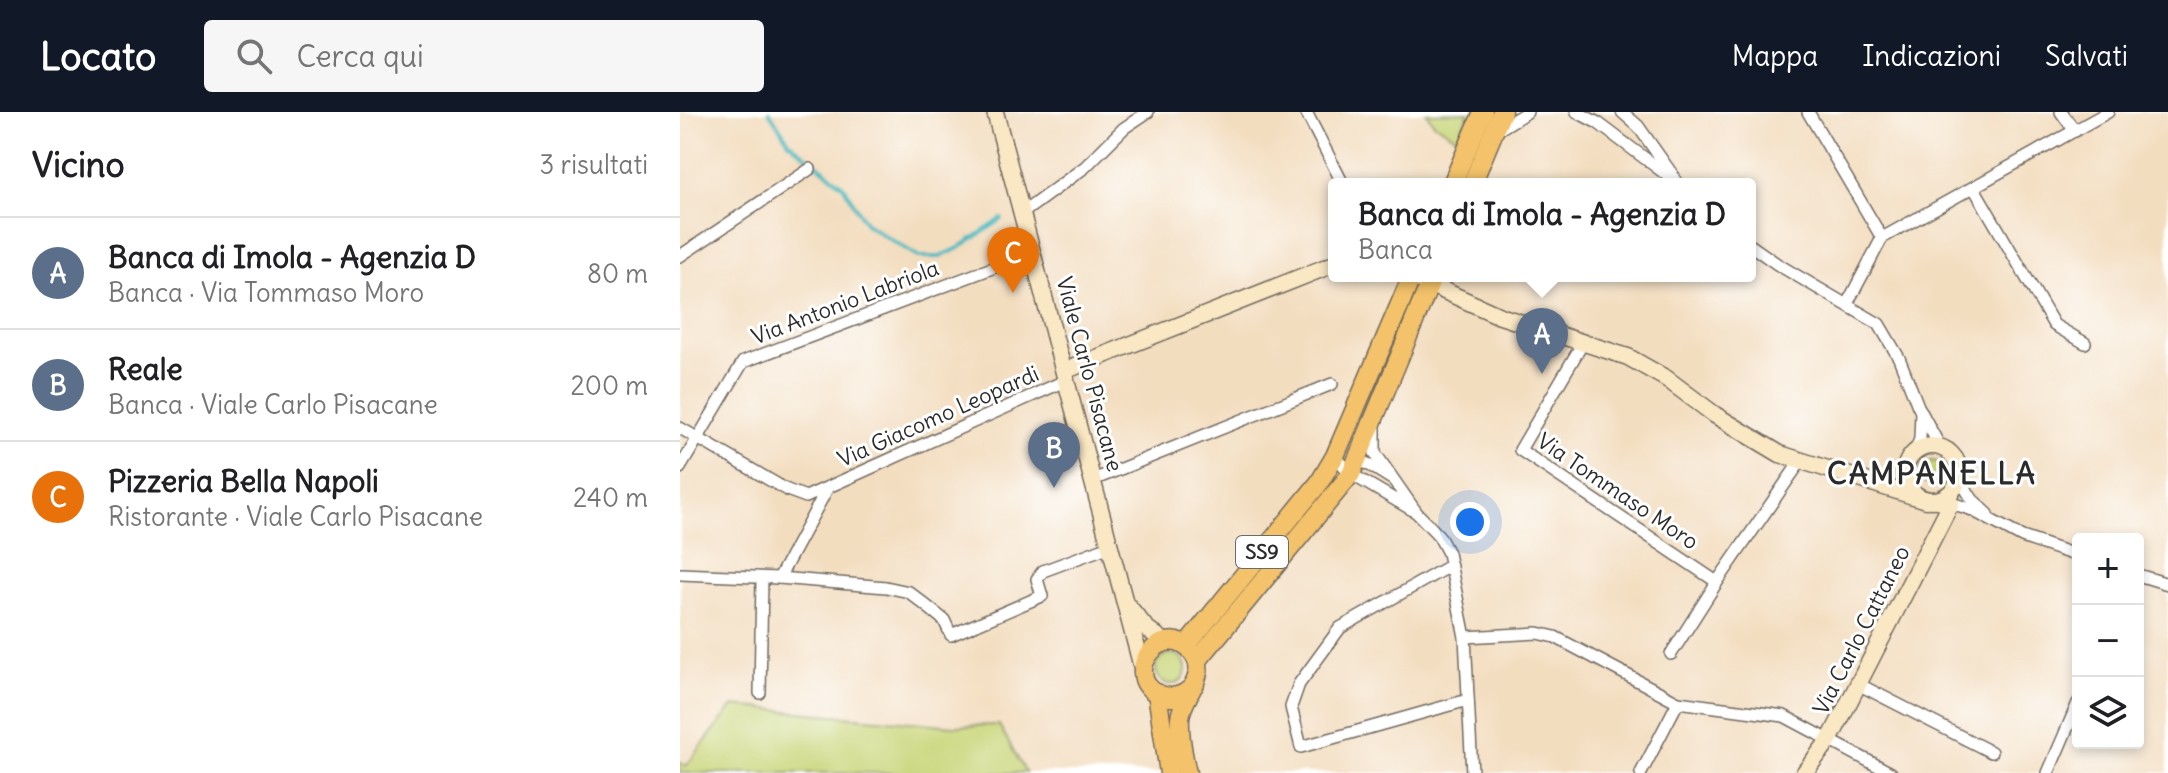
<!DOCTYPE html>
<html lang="it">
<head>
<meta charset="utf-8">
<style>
  :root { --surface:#fff; --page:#f6f6f6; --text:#202124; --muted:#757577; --line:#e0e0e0; --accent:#111827 }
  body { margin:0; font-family:Delius,sans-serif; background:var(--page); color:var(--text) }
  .controls { position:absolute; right:24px; bottom:24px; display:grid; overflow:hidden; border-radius:8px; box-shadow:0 4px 12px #0003 }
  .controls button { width:72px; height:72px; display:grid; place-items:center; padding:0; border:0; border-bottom:2px solid var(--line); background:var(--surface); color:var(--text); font:40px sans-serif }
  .you { position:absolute; left:790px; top:410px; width:28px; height:28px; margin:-20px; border:6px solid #fff; border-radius:50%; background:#1a73e8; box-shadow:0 0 0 12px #1a73e833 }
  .badge { display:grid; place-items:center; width:52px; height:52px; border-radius:50%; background:var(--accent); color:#fff; font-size:26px; font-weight:700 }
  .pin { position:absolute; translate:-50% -66px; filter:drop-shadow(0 2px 4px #0008) }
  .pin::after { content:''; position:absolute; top:42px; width:28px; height:24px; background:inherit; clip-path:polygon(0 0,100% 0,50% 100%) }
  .popup { position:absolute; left:648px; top:66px; width:428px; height:104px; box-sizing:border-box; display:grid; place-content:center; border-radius:8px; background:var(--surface); filter:drop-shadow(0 2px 6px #0005); font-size:26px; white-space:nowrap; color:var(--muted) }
  .popup b { font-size:30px; color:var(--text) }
  .popup::after { content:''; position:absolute; left:50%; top:100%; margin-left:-16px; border:16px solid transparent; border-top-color:var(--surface) }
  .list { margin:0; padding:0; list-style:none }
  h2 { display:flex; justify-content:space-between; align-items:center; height:104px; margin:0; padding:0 32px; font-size:34px }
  h2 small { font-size:26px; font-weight:400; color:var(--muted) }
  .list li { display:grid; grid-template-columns:52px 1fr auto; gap:24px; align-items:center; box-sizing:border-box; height:112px; padding:0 32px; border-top:2px solid var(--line) }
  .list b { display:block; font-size:30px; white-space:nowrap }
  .list p { margin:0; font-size:26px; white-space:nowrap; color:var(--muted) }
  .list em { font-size:26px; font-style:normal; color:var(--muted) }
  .icon { flex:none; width:44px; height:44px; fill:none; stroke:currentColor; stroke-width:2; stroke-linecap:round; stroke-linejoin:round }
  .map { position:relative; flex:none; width:1488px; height:661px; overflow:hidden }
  header { display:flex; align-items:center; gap:48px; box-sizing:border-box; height:112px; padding:0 40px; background:var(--accent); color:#fff }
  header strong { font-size:38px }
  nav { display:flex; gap:44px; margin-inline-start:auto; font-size:28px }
  .search { width:560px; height:72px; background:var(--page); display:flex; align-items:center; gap:20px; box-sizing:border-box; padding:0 28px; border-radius:8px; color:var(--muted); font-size:30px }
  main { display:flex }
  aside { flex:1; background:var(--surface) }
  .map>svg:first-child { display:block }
  .green { fill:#c7d475; stroke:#798050; stroke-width:2 }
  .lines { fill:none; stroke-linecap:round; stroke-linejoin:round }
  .stream { stroke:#4bbac0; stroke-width:4 }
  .street-casing { stroke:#71695f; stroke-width:14 }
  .secondary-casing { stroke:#71695f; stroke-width:19 }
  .primary-casing { stroke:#71695f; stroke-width:21 }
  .street { stroke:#fff; stroke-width:11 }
  .secondary { stroke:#fae7c3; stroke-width:16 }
  .primary { stroke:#f3c26a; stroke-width:18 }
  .labels { text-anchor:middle; stroke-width:6; stroke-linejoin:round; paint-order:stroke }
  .shield { fill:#fff; stroke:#6b6b6b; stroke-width:2 }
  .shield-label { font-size:20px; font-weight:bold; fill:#2b2b2b }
  .street-label { font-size:22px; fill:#2b2b2b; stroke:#fff }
  .district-label { font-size:30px; font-weight:bold; letter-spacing:2px; fill:#2b2b2b; stroke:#fff }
</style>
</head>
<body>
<header>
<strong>Locato</strong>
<div class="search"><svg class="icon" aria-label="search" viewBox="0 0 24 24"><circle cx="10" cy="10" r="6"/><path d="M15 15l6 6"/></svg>Cerca qui</div>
<nav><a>Mappa</a><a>Indicazioni</a><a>Salvati</a></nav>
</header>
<main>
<aside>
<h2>Vicino<small>3 risultati</small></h2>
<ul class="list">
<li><span class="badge" style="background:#5c6f8a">A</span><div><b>Banca di Imola - Agenzia D</b><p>Banca · Via Tommaso Moro</p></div><em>80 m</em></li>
<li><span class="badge" style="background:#5c6f8a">B</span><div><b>Reale</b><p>Banca · Viale Carlo Pisacane</p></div><em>200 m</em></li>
<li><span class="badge" style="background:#e8710a">C</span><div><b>Pizzeria Bella Napoli</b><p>Ristorante · Viale Carlo Pisacane</p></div><em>240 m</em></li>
</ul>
</aside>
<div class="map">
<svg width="1488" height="661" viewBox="0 0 1488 661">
  <rect width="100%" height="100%" fill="#fff"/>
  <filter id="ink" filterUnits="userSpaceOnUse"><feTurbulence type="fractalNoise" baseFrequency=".0125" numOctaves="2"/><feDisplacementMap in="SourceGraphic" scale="16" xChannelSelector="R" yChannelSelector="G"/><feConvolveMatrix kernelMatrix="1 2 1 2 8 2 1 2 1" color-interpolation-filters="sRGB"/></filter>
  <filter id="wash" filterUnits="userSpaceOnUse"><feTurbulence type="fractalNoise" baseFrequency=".006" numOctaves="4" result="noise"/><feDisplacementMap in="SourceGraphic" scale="32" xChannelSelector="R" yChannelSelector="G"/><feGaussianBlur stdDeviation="1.8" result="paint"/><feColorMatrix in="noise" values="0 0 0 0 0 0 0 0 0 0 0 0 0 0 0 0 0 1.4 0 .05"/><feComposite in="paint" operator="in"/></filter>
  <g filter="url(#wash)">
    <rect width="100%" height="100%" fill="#f3ddbf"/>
    <!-- green -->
    <g class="green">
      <path d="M789,0L778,26L754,11L746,1Z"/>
      <circle cx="1252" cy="361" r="12"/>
      <circle cx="491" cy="557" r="15"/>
      <path d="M53,594L275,614L319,613L346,661H0V650L6,654Z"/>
    </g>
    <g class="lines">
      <!-- stream -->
      <path class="stream" d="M89,0L110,31L163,73L186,112L239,145H260L279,136L322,107"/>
    </g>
  </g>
  <g filter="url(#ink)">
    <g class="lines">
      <defs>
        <g id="street">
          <path d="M626,0L663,72"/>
          <path d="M897,0L918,11L999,72"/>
          <path d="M942,0L958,14L994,65"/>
          <path d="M1128,0L1202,126"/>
          <path d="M1381,0L1395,19"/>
          <path d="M816,19L847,0"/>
          <path d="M1294,76L1374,213L1405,231"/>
          <path d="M341,102L405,55L444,16L468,0"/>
          <path d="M1070,133L1097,152L1199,212L1219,246L1238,294L1260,335"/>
          <path d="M0,144L130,57"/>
          <path d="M1167,192L1202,126L1428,0"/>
          <path d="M904,229L840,338L1037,470"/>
          <path d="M0,316L107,378L126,385L387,268"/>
          <path d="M695,316V341L736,400L759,424L768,441L785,525L792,661"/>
          <path d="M1235,340L1240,327L1241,299"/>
          <path d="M655,344L671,362L736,400"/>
          <path d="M674,348L688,352L712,367"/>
          <path d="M0,356L63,250L352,141"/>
          <path d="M1279,366L1292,387L1308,402"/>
          <path d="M413,368L652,272"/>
          <path d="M1271,391L1290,397L1342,425L1398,444"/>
          <path d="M771,453L660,516L619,572L611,595L621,635L788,588"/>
          <path d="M0,462L99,466L206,475L229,480L264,508L271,523L362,484L357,467L363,459L430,434"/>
          <path d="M1458,463L1488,472"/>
          <path d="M99,466L147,377"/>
          <path d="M785,525L858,521L875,525L998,590L1104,604L1211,661"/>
          <path d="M991,542L1037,470L1120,350"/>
          <path d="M1178,572L1311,640"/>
          <path d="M80,581L82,467"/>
          <path d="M961,661L998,590"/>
          <path d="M1368,661L1398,591"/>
        </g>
        <g id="secondary">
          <path d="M315,0L464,563"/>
          <path d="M740,168L820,204L948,245L987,267L1035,303L1100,342L1246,388"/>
          <path d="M384,259L654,152"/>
          <circle cx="1252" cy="361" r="27"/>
          <path d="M449,495L466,516L485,530"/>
          <path d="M1124,661L1150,627L1271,391L1258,388"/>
        </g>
        <g id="primary">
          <path d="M772,72L803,0"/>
          <path d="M792,72L822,0"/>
          <path d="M506,534L639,371L655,344L732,164"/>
          <path d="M518,548L671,362L753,164"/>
          <path d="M477,581L489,661"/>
          <path d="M507,661C503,643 499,624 500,606C502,582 533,561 510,538C482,509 442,561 476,581C491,589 505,584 515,572"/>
        </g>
      </defs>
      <!-- street casing -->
      <use href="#street" class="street-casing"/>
      <!-- secondary casing -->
      <use href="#secondary" class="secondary-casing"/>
      <!-- primary casing -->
      <use href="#primary" class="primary-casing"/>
      <!-- street -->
      <use href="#street" class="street"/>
      <!-- secondary -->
      <use href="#secondary" class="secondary"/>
      <!-- primary -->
      <use href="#primary" class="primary"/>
    </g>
  </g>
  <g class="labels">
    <!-- shield labels -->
    <rect class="shield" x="556" y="424" width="52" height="32" rx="6"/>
    <g class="shield-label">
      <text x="582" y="447">SS9</text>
    </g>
    <!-- street labels -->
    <g class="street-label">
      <text transform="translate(165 190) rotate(-21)" y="8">Via Antonio Labriola</text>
      <text transform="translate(410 262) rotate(75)" y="8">Viale Carlo Pisacane</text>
      <text transform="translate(258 304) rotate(-24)" y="8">Via Giacomo Leopardi</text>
      <text transform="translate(938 379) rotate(34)" y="8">Via Tommaso Moro</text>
      <text transform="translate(1181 518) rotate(-63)" y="8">Via Carlo Cattaneo</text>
    </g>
    <!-- district labels -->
    <g class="district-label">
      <text x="1252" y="372">CAMPANELLA</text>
    </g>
  </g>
</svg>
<div class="controls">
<button>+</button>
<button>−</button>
<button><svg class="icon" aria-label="layers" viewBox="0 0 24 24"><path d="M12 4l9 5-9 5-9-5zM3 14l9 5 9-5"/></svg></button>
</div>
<div class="you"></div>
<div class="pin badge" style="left:862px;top:262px;background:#5c6f8a">A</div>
<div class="popup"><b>Banca di Imola - Agenzia D</b>Banca</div>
<div class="pin badge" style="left:374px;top:376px;background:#5c6f8a">B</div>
<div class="pin badge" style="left:333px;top:181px;background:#e8710a">C</div>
</div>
</main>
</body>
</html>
